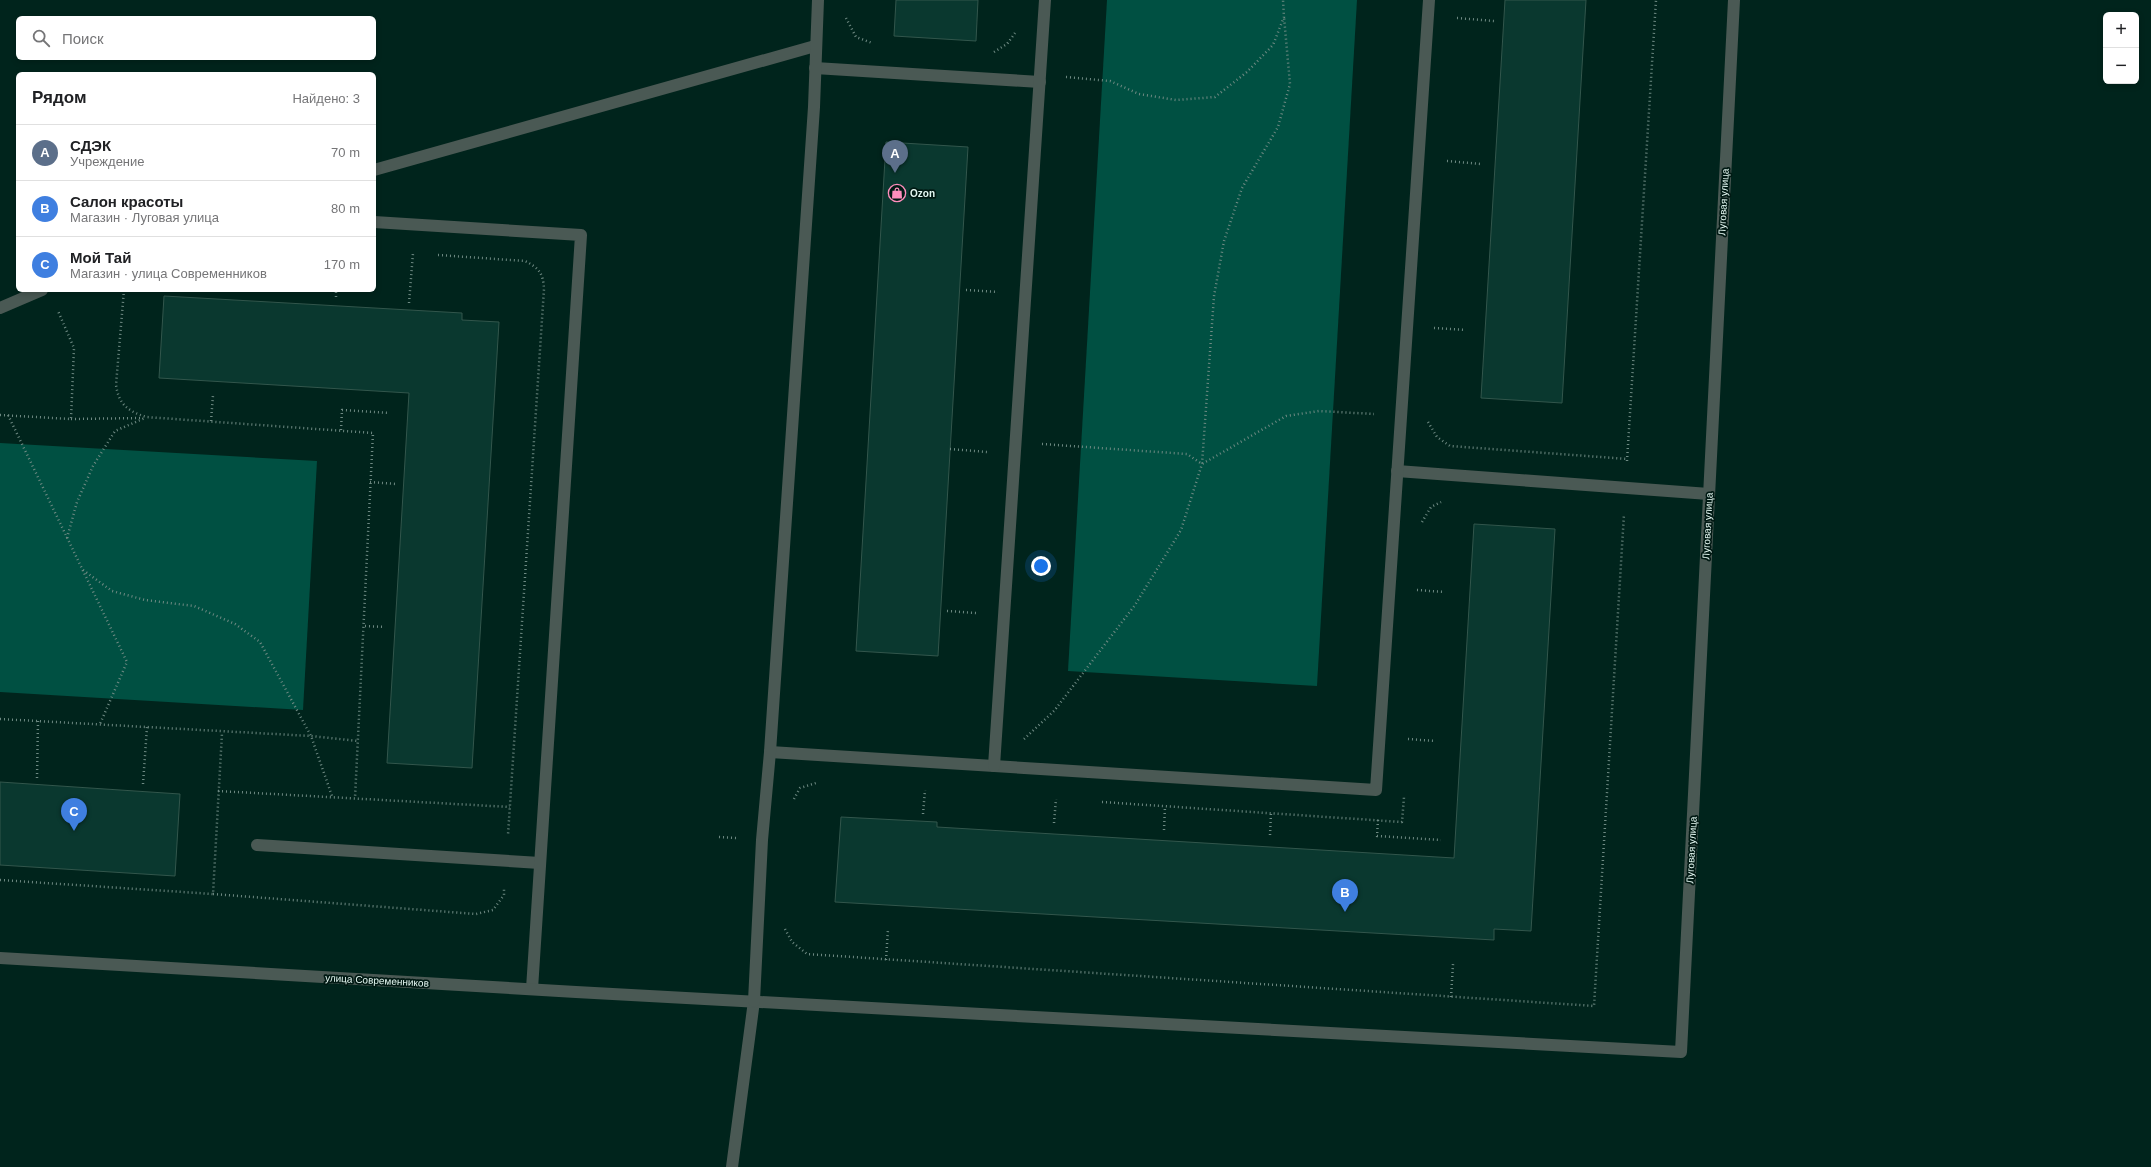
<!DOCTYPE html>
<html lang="ru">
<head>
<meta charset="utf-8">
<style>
  :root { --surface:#fff; --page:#f6f6f6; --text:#202124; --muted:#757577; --line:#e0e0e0; --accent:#845268 }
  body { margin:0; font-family:Helvetica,sans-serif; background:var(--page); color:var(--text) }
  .controls { position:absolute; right:12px; top:12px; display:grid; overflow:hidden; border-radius:6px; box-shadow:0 2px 6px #0003 }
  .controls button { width:36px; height:36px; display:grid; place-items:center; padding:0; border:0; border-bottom:1px solid var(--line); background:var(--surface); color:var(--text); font:20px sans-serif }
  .you { position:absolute; left:1041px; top:566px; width:14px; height:14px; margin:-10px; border:3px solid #fff; border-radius:50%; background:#1a73e8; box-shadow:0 0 0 6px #1a73e833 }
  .badge { display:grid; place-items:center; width:26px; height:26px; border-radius:50%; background:var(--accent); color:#fff; font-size:13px; font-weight:700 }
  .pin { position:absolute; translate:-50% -33px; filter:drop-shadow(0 1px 2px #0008) }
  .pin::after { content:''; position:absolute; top:21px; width:14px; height:12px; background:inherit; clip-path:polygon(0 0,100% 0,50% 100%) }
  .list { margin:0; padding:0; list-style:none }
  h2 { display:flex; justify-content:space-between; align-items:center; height:52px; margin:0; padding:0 16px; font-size:17px }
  h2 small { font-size:13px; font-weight:400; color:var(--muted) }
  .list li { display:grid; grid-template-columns:26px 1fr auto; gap:12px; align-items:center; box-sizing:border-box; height:56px; padding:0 16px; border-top:1px solid var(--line) }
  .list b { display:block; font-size:15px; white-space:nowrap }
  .list p { margin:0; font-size:13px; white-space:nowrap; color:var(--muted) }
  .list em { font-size:13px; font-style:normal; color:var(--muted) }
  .icon { flex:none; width:22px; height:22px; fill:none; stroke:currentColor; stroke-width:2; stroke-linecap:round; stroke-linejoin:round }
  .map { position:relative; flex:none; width:2151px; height:1167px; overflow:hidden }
  .search { position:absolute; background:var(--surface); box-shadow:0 2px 6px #0003; left:16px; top:16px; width:360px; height:44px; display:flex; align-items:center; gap:10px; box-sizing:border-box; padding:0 14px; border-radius:6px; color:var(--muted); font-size:15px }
  .panel { position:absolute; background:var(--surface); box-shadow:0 2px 6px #0003; left:16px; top:72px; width:360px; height:220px; border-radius:6px }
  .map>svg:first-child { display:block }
  .green { fill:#005042 }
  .building { fill:#0a382f; stroke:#32564c }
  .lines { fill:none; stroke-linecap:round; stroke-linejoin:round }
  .path { stroke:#6e8a83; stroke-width:2.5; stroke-dasharray:1 3; stroke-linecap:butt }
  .lane { stroke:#4a5954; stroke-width:12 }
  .street { stroke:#4a5954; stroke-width:12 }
  .labels { text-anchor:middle; stroke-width:3.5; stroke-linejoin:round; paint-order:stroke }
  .poi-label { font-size:10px; font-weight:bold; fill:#e4f8f2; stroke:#001913; text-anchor:start }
  .street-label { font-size:10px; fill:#e4f8f2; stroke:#001913 }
</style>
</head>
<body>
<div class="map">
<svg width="2151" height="1167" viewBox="0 0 2151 1167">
  <rect width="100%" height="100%" fill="#00241c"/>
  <!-- green -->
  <g class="green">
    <path d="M1107,0H1357L1317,686L1068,671Z"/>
    <path d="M0,443L317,461L303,710L0,692Z"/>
  </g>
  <!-- building -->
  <g class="building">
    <path d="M896,0H978L976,41L894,36Z"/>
    <path d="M1505,0H1586L1562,403L1481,398Z"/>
    <path d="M886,142L968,147L938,656L856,651Z"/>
    <path d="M164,296L462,313V320L499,322L472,768L387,763L409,393L159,378Z"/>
    <path d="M1474,524L1555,529L1531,931L1494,929V940L835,902L841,817L937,822V827L1454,858Z"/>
    <path d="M0,782L180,794L175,876L0,865Z"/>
  </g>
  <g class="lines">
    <!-- path -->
    <g class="path">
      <path d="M846,18L856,37L872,43"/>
      <path d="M1457,18L1494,21"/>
      <path d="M994,52L1007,44L1015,33"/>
      <path d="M1066,77L1110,81L1139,94L1176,100L1215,97L1247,72L1273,45L1284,17L1283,0"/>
      <path d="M1447,161L1481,164"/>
      <path d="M438,255L525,261C539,268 543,273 544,289L508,835"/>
      <path d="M124,290L116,385C119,405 128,411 146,417L373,433L355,798"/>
      <path d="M966,290L998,292"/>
      <path d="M336,297V290"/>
      <path d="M409,303L413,253"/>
      <path d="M1434,328L1465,330"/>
      <path d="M0,415L71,419L74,348L58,311"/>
      <path d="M8,415L127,662L100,724"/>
      <path d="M71,419L143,418"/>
      <path d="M211,421L213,395"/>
      <path d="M1428,422L1437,437L1450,446L1628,459"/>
      <path d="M341,430L342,410L389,413"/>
      <path d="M1042,444L1187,454L1202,464L1286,416L1319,411L1374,414"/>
      <path d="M950,449L987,452"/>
      <path d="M1627,461L1656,0"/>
      <path d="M370,482L396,484"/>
      <path d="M1422,522L1431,507L1441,502"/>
      <path d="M67,538L77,502L93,466L115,431L145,418"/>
      <path d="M83,570L112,591L145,600L194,606L235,624L260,642L311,736L332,796"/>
      <path d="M1417,590L1444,592"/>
      <path d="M947,611L976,613"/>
      <path d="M365,626L385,627"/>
      <path d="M0,719L311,736L358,741"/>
      <path d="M1024,739L1054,711L1135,605L1181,530L1202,464L1214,296L1224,241L1242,188L1278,127L1290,84L1284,17"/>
      <path d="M1408,739L1435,741"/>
      <path d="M37,778L38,721"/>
      <path d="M143,784L147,727"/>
      <path d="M218,791L510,807"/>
      <path d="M794,799L800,788L816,783"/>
      <path d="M1102,802L1402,822L1404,797"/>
      <path d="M923,814L925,790"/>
      <path d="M1378,820L1377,836L1441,840"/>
      <path d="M1054,823L1056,799"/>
      <path d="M1164,830L1165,806"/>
      <path d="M1270,835L1271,813"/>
      <path d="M719,837L736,838"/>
      <path d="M0,880L213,894L222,733"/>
      <path d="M213,894L476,914L493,910L504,895V888"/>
      <path d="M785,929L792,942L807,954L1594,1006L1624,514"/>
      <path d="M886,960L888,929"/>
      <path d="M1451,997L1453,964"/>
    </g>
    <!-- lane -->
    <g class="lane">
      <path d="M815,68L1040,82"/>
      <path d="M1397,471L1709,494"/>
      <path d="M770,752L1376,790L1429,0"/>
      <path d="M994,766L1045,0"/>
      <path d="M257,845L540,863"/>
      <path d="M732,1167L754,1001"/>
    </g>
    <!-- street -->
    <g class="street">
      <path d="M374,170L815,46"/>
      <path d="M374,222L581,235L532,989"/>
      <path d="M0,308L42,290"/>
      <path d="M0,958L576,992L1681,1052L1734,0"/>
      <path d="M754,1001L762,840L770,752L814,107L818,0"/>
    </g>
  </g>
  <!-- icons -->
  <defs>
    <symbol id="shop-ring" viewBox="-11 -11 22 22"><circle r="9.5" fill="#001913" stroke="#fe8ebc" stroke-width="1.5"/><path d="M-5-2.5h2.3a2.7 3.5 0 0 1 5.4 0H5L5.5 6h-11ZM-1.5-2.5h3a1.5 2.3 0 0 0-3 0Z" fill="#fe8ebc"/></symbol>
  </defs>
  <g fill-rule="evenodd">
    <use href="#shop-ring" x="887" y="183" width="20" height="20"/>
  </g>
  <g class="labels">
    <!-- poi labels -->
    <g class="poi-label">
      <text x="910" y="197">Ozon</text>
    </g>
    <!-- street labels -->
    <g class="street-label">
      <text transform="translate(1723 202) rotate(-87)" y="4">Луговая улица</text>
      <text transform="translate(1707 526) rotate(-87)" y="4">Луговая улица</text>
      <text transform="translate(1691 850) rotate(-87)" y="4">Луговая улица</text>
      <text transform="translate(377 980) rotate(3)" y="4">улица Современников</text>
    </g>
  </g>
</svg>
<div class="controls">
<button>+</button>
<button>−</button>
</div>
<div class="you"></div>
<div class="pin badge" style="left:895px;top:173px;background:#5c6f8a">A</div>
<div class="pin badge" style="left:1345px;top:912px;background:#3f7fe0">B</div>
<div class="pin badge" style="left:74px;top:831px;background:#3f7fe0">C</div>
<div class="search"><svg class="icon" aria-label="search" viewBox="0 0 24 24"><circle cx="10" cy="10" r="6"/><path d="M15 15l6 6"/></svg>Поиск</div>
<section class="panel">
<h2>Рядом<small>Найдено: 3</small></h2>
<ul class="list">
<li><span class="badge" style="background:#5c6f8a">A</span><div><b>СДЭК</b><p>Учреждение</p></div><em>70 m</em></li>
<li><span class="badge" style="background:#3f7fe0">B</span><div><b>Салон красоты</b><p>Магазин · Луговая улица</p></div><em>80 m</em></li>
<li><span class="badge" style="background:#3f7fe0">C</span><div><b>Мой Тай</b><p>Магазин · улица Современников</p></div><em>170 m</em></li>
</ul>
</section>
</div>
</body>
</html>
